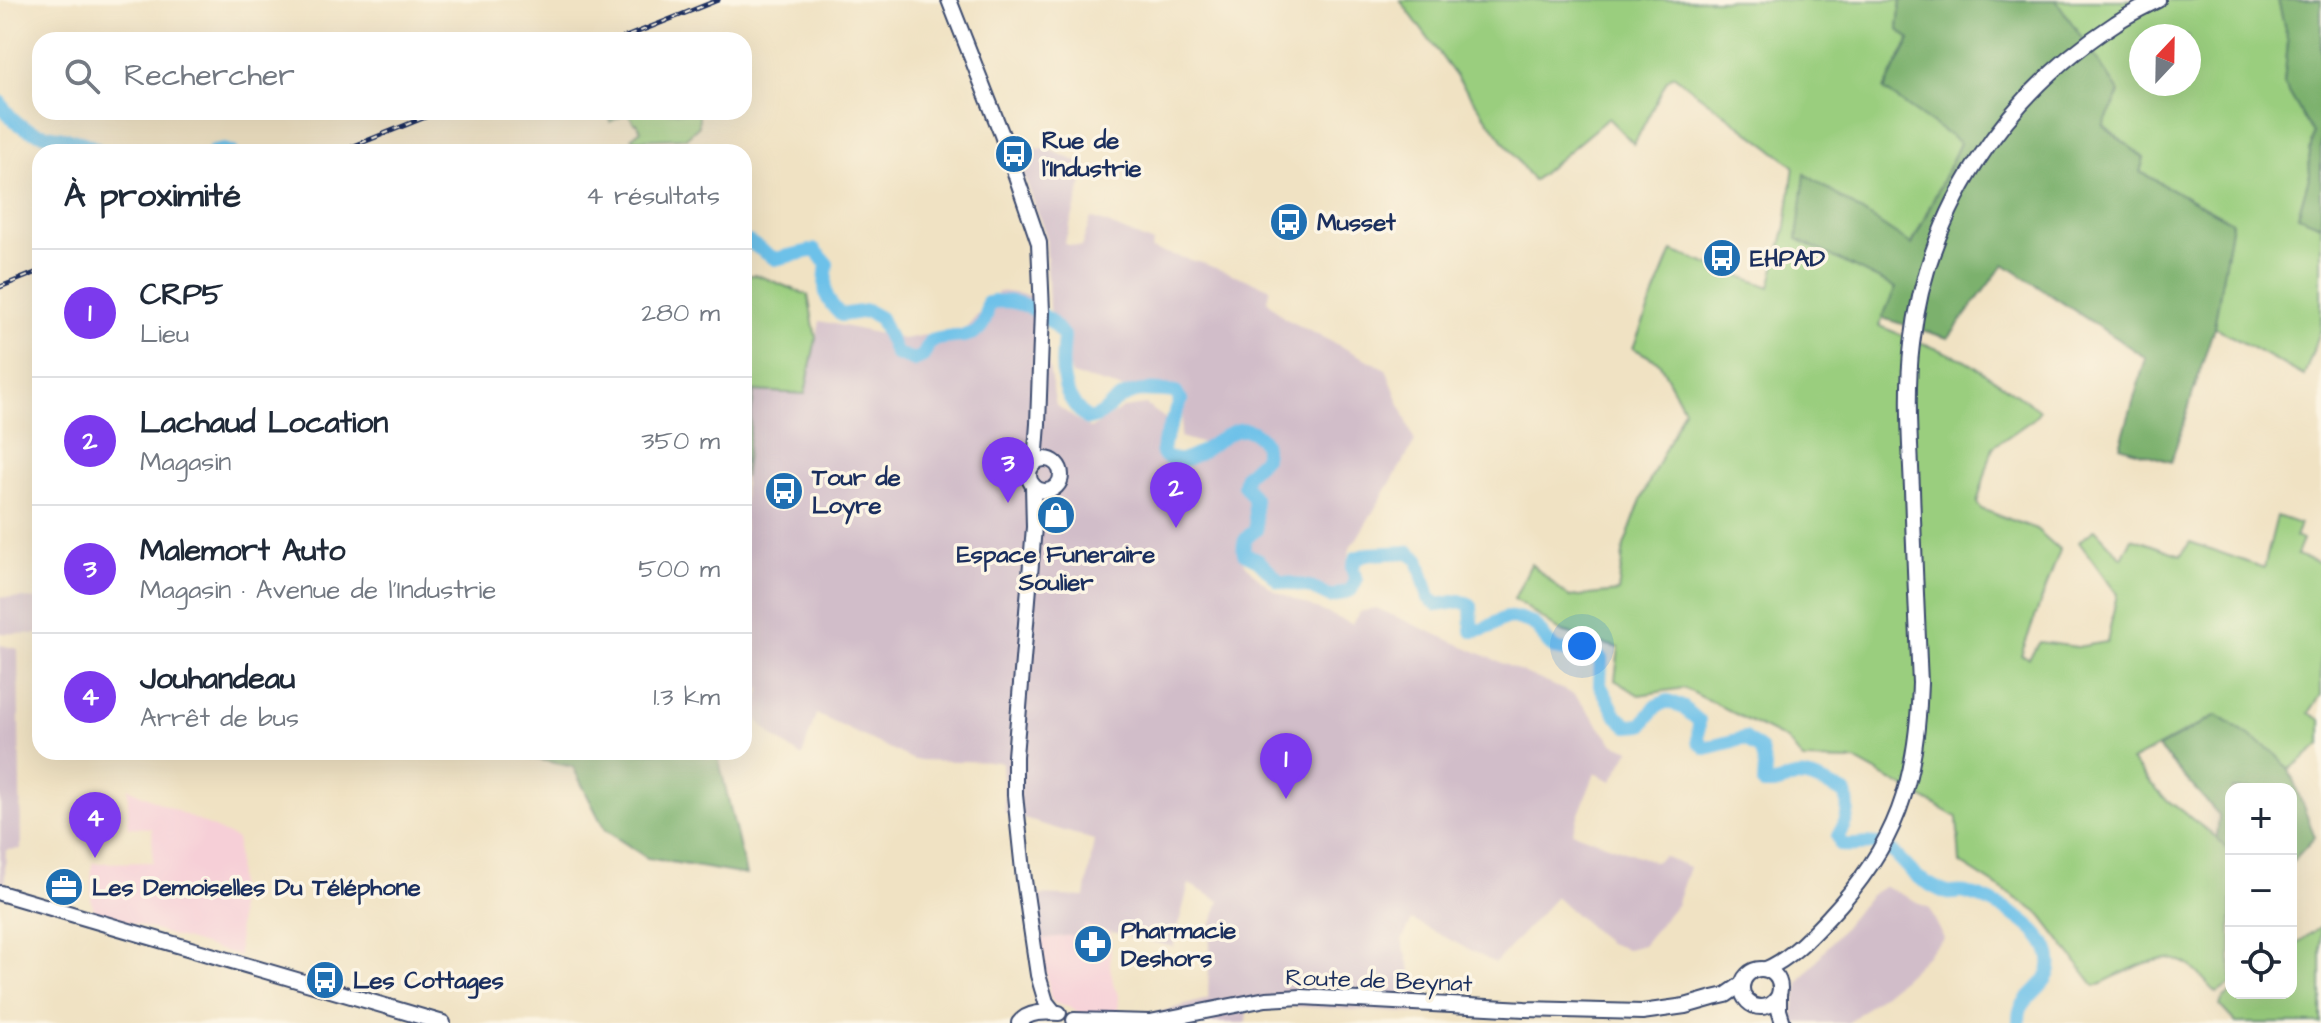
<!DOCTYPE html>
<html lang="fr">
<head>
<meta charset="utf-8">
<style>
  :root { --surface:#fff; --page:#f2f2f3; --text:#1f2937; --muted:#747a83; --line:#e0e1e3; --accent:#7c3aed }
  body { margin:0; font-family:"Architects Daughter",sans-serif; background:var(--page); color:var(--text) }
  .controls { position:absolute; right:24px; bottom:24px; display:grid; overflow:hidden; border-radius:16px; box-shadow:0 8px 32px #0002 }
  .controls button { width:72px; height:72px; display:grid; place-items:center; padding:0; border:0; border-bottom:2px solid var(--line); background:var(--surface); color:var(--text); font:40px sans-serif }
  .compass { position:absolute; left:2129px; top:24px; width:72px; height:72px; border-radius:50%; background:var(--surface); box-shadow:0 8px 32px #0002; rotate:22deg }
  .you { position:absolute; left:1582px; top:646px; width:28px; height:28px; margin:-20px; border:6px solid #fff; border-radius:50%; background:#1a73e8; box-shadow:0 0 0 12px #1a73e833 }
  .badge { display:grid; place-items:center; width:52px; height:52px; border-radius:50%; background:var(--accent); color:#fff; font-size:26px; font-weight:700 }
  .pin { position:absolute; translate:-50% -66px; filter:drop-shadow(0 2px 4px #0008) }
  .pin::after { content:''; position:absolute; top:42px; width:28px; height:24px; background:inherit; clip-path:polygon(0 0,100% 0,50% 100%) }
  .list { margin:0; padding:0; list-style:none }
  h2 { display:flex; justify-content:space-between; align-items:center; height:104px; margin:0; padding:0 32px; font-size:34px }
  h2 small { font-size:26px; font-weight:400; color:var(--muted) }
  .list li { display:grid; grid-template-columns:52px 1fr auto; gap:24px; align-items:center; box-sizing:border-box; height:128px; padding:0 32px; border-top:2px solid var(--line) }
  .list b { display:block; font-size:30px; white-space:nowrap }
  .list p { margin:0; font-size:26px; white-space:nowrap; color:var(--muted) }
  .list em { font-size:26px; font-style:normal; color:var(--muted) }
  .icon { flex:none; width:44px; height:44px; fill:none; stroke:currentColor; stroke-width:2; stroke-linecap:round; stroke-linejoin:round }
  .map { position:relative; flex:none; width:2321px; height:1023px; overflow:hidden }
  .search { position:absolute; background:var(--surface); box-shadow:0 8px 32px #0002; left:32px; top:32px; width:720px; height:88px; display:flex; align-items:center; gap:20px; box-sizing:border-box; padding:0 28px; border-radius:24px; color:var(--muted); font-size:30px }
  .panel { position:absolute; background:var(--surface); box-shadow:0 8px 32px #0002; left:32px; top:144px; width:720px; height:616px; border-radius:24px }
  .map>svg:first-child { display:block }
  .built { fill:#f6cfd7 }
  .industrial { fill:#d1bdc9 }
  .green { fill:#9ace7e; stroke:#5a7e6e; stroke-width:2; fill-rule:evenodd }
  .forest { fill:#7bb16d; stroke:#4b7066; stroke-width:2 }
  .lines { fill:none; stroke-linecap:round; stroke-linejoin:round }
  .river { stroke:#6dc1e9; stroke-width:14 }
  .major-casing { stroke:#3b4a6d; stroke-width:18 }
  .major { stroke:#fff; stroke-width:14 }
  .rail-casing { stroke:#1b2f5e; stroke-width:5 }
  .rail { stroke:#fcf5e5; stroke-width:2; stroke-dasharray:6; stroke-linecap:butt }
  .labels { text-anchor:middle; stroke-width:7; stroke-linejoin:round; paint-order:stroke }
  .poi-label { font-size:24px; font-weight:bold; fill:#1b2f5e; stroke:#fcf5e5; text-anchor:start }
  .street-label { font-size:24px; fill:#1b2f5e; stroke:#fcf5e5 }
</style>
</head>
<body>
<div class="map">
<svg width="2321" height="1023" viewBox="0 0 2321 1023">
  <rect width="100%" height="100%" fill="#fcf5e5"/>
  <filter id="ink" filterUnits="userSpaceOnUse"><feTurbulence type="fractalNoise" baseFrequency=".0125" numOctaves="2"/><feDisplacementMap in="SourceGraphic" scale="16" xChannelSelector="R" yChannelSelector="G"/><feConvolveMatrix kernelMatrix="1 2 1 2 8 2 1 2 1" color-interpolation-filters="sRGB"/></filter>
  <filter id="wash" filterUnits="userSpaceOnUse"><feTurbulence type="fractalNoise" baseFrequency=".006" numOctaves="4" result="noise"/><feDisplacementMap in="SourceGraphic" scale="32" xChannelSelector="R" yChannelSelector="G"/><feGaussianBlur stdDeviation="1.8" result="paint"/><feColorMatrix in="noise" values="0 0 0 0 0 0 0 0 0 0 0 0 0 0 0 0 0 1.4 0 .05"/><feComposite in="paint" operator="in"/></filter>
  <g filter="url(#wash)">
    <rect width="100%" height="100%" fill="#f0e2c3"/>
    <!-- built -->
    <g class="built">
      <path d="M128,788L237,839L239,956L95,912L91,901L92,863L153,862L152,828L128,827Z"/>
      <path d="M1083,924L1111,932L1110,966L1114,987L1119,995L1118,1016L1080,1014L1069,1006L1054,1003L1050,997L1040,939L1082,934Z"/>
    </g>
    <!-- industrial -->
    <g class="industrial">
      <path d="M1013,145L1050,150L1088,166L1064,244L1081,247L1091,218L1105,223L1153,243L1151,249L1202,263L1270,288L1267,300L1284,318L1386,369L1415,442L1356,540L1351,545L1346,566L1350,578L1348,587L1331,591L1311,582L1283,577L1259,556L1247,550L1249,541L1261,531L1262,514L1260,496L1249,483L1251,478L1269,458L1268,444L1261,435L1251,428L1236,427L1207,445L1180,437L1185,394L1173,388L1125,389L1072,375L1049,307L1046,236Z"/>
      <path d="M999,291L1035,296L1056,405L1090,429L1123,408L1146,405L1166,419L1157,452L1170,462L1189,463L1237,433L1248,435L1257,441L1261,447L1260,457L1241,475L1238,487L1249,499L1252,515L1251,528L1241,535L1238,544L1241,558L1253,573L1273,590L1352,624L1360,612L1376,608L1575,695L1613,743L1630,750L1612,781L1595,773L1572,832L1655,862L1663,856L1689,867L1676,905L1643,945L1627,949L1608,943L1556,897L1495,963L1412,920L1402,940L1424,1014L1291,1006L1247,1009L1246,1023H1154L1156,1013L1208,999L1210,929L1220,901L1189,884L1173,947L1084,925L1082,934L1040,939L1036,895L1085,897L1094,840L1005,813L1002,762L914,760L816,714L802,757L774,737L753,716L761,689L744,683V478L754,390L805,393L820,321L903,339L966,328Z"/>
      <path d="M0,597L40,599V634L0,633Z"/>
      <path d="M0,645L18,649L21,849L6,850L4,898L0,897Z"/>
      <path d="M1885,886L1929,908L1944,938L1903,978L1848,1023H1794L1793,1014L1799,982L1869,896Z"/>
    </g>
    <!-- green -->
    <g class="green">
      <path d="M1400,0H1901L1898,29L1910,39L1884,90L1961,143L1911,246L1805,175L1896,288L1879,326L1965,360L2040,410L2033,419L1993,447L1977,503L1981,509L2036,529L2060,550L2021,655L2029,658L2040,642L2077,647L2107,642L2117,594L2079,542L2095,529L2122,558L2132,538L2181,555L2190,542L2264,568L2277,516L2300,524L2295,537L2303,540L2297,555L2320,563L2321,695L2309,713L2321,720V744L2289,770L2275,753L2217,715L2131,761L2162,796L2217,838L2231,854V984L2217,993C2208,985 2200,974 2190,966C2164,946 2121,975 2095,986L2039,913L1960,863L1957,817L1856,761L1803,760L1787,740L1684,688L1639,695L1615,680L1619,648L1562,632L1514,599L1531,564L1569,597L1618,592L1624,546L1642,497L1684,409L1659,362L1633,348L1672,251L1770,287L1786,226L1794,166L1673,75L1667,80L1634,144L1608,118L1533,181Z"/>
      <path d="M2056,0H2278L2288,42L2284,84L2313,133L2309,160L2310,174L2298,215L2321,225V329L2304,376L2214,327L2232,222L2140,172L2144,158L2103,125ZM2141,36H2189V84H2141Z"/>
      <path d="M610,112H699V126L686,138L635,140L632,137L641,130L637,123H634L628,113L610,122Z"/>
      <path d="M744,275H757L808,295L816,338L805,394L754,391L744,478Z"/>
      <path d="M2321,926V1023H2236L2220,1006L2222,1000L2231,993H2291V948Z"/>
    </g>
    <!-- forest -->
    <g class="forest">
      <path d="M1901,0H2056L2120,93L2103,126L2144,158L2140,172L2232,222L2214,327L2171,462L2120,446L2146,358L2004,264L1948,338L1882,318L1896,288L1797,239L1805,174L1912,245L1960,143L1884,90L1910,40L1898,29Z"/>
      <path d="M2278,0H2321V225L2298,216L2310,174L2309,160L2313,133L2284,84L2288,42Z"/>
      <path d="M2217,715L2275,753L2289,770L2315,837L2291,863V789H2231V854L2217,838L2219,815L2158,748Z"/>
      <path d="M504,752H717L746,875L647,858L605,830L573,767Z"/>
    </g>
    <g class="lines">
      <!-- river -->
      <g class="river">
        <path d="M0,102C27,149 62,126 101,152"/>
        <path d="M213,152L223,150L231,152"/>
        <path d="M744,243L749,242L775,259L815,250L827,264C824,289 822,297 841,315L867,311L880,318L896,354L914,360L923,356L930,341C959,332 985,346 988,303C1019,296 1046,312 1064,337C1061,371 1059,395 1088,419C1109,414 1104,408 1119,399C1136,388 1156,390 1175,392L1181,400L1163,443L1162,454C1196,481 1227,410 1257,435C1266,442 1265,447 1265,457L1246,475L1244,485L1254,498L1256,530C1246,537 1242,541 1244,553L1258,560L1279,581L1310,587L1331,597L1351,590L1356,580L1352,568L1356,558L1369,554L1409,552L1418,559L1429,598L1438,605L1460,601L1471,606L1472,631C1491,632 1497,616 1513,618C1518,619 1528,621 1532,623C1542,629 1545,646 1559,650C1576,654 1585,645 1601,659L1600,685L1616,715L1628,726L1642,725L1656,706L1668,701L1684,708L1699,721L1698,741L1706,748L1745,738L1761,750L1765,767L1764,784C1783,785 1782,779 1796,777C1810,774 1834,788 1846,794C1850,812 1847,821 1838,836L1841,845C1855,847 1871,841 1884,846C1894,850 1908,871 1920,879C1928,883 1939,891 1948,893C1954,894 1960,891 1966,893C1995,901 2046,927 2050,959C2054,984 2027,991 2020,1011C2019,1015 2019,1019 2019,1023"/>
      </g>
    </g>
  </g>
  <g filter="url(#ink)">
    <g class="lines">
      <defs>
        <g id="major">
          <path d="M949,0L1002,135L1039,243L1042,311L1038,424L1035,463"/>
          <circle cx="1045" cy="475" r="16"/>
          <path d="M1033,485L1034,527L1015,756V795L1024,880L1038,975L1046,1002L1054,1012"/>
          <path d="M0,893L443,1023"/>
          <circle cx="1761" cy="988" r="19"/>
          <path d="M1766,969C1790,959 1810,937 1828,918C1897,845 1917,782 1920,683C1917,618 1914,554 1912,489C1910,441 1906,392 1912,344C1927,211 2004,95 2116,23C2129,14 2144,7 2158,0"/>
          <path d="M1779,996V1010L1783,1023"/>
          <path d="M1074,1020L1150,1022L1266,999L1302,997L1525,1009L1642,1012L1685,1006L1713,998L1726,995L1742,984"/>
          <path d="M1019,1023C1028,1011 1045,1012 1059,1013"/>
        </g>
      </defs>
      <!-- major casing -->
      <use href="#major" class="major-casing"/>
      <!-- major -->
      <use href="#major" class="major"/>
      <defs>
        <g id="rail">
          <path d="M618,40L718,0"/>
          <path d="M339,152L438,112"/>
          <path d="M0,287L40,271"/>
        </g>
      </defs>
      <!-- rail casing -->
      <use href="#rail" class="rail-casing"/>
      <!-- rail -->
      <use href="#rail" class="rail"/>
    </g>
  </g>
  <!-- icons -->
  <defs>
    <symbol id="bus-disc" viewBox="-11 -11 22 22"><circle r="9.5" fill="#1f6fb2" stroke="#fcf5e5"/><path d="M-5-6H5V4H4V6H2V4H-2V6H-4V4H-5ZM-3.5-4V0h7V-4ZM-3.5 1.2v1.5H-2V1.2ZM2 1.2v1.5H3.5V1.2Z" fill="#fff"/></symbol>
    <symbol id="shop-disc" viewBox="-11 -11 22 22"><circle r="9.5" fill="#1f6fb2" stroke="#fcf5e5"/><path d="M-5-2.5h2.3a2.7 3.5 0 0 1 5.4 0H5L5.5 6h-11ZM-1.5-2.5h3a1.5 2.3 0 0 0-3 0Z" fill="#fff"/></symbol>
    <symbol id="office-disc" viewBox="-11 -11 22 22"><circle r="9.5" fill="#1f6fb2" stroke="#fcf5e5"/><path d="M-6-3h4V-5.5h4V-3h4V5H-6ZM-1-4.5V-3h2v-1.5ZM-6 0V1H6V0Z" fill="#fff"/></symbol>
    <symbol id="pharmacy-disc" viewBox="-11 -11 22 22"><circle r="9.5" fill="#1f6fb2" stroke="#fcf5e5"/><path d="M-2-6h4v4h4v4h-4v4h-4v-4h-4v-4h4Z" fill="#fff"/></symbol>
  </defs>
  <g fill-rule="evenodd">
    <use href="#bus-disc" x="992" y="132" width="44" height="44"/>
    <use href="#bus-disc" x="1267" y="200" width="44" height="44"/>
    <use href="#bus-disc" x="1700" y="236" width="44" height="44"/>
    <use href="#bus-disc" x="762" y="469" width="44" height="44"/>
    <use href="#shop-disc" x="1034" y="493" width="44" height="44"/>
    <use href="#office-disc" x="42" y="865" width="44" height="44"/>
    <use href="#pharmacy-disc" x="1071" y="922" width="44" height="44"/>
    <use href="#bus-disc" x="303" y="958" width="44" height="44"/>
  </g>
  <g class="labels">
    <!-- poi labels -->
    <g class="poi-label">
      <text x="1042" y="148">Rue de<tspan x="1042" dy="28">l'Industrie</tspan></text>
      <text x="1317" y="230">Musset</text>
      <text x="1750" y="266">EHPAD</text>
      <text x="812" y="485">Tour de<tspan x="812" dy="28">Loyre</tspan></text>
      <text x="1056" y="562" text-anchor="middle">Espace Funeraire<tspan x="1056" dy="28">Soulier</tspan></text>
      <text x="92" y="895">Les Demoiselles Du Téléphone</text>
      <text x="1121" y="938">Pharmacie<tspan x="1121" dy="28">Deshors</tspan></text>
      <text x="353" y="988">Les Cottages</text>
    </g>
    <!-- street labels -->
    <g class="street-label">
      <text transform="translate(1379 980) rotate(2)" y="8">Route de Beynat</text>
    </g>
  </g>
</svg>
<div class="controls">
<button>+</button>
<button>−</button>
<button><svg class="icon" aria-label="locate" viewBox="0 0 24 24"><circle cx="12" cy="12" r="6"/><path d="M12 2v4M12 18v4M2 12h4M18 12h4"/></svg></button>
</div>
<svg class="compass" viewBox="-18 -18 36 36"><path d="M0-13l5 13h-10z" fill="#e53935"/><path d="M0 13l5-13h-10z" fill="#747a83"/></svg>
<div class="you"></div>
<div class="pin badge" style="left:1286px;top:799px">1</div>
<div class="pin badge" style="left:1176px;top:528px">2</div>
<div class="pin badge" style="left:1008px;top:503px">3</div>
<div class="pin badge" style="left:95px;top:858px">4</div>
<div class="search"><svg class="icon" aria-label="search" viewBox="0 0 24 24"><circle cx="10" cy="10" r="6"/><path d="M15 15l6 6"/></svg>Rechercher</div>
<section class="panel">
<h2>À proximité<small>4 résultats</small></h2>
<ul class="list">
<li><span class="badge">1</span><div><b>CRP5</b><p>Lieu</p></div><em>280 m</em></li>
<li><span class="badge">2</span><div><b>Lachaud Location</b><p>Magasin</p></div><em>350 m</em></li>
<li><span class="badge">3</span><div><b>Malemort Auto</b><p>Magasin · Avenue de l'Industrie</p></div><em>500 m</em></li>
<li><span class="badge">4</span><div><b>Jouhandeau</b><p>Arrêt de bus</p></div><em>1.3 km</em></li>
</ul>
</section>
</div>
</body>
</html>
